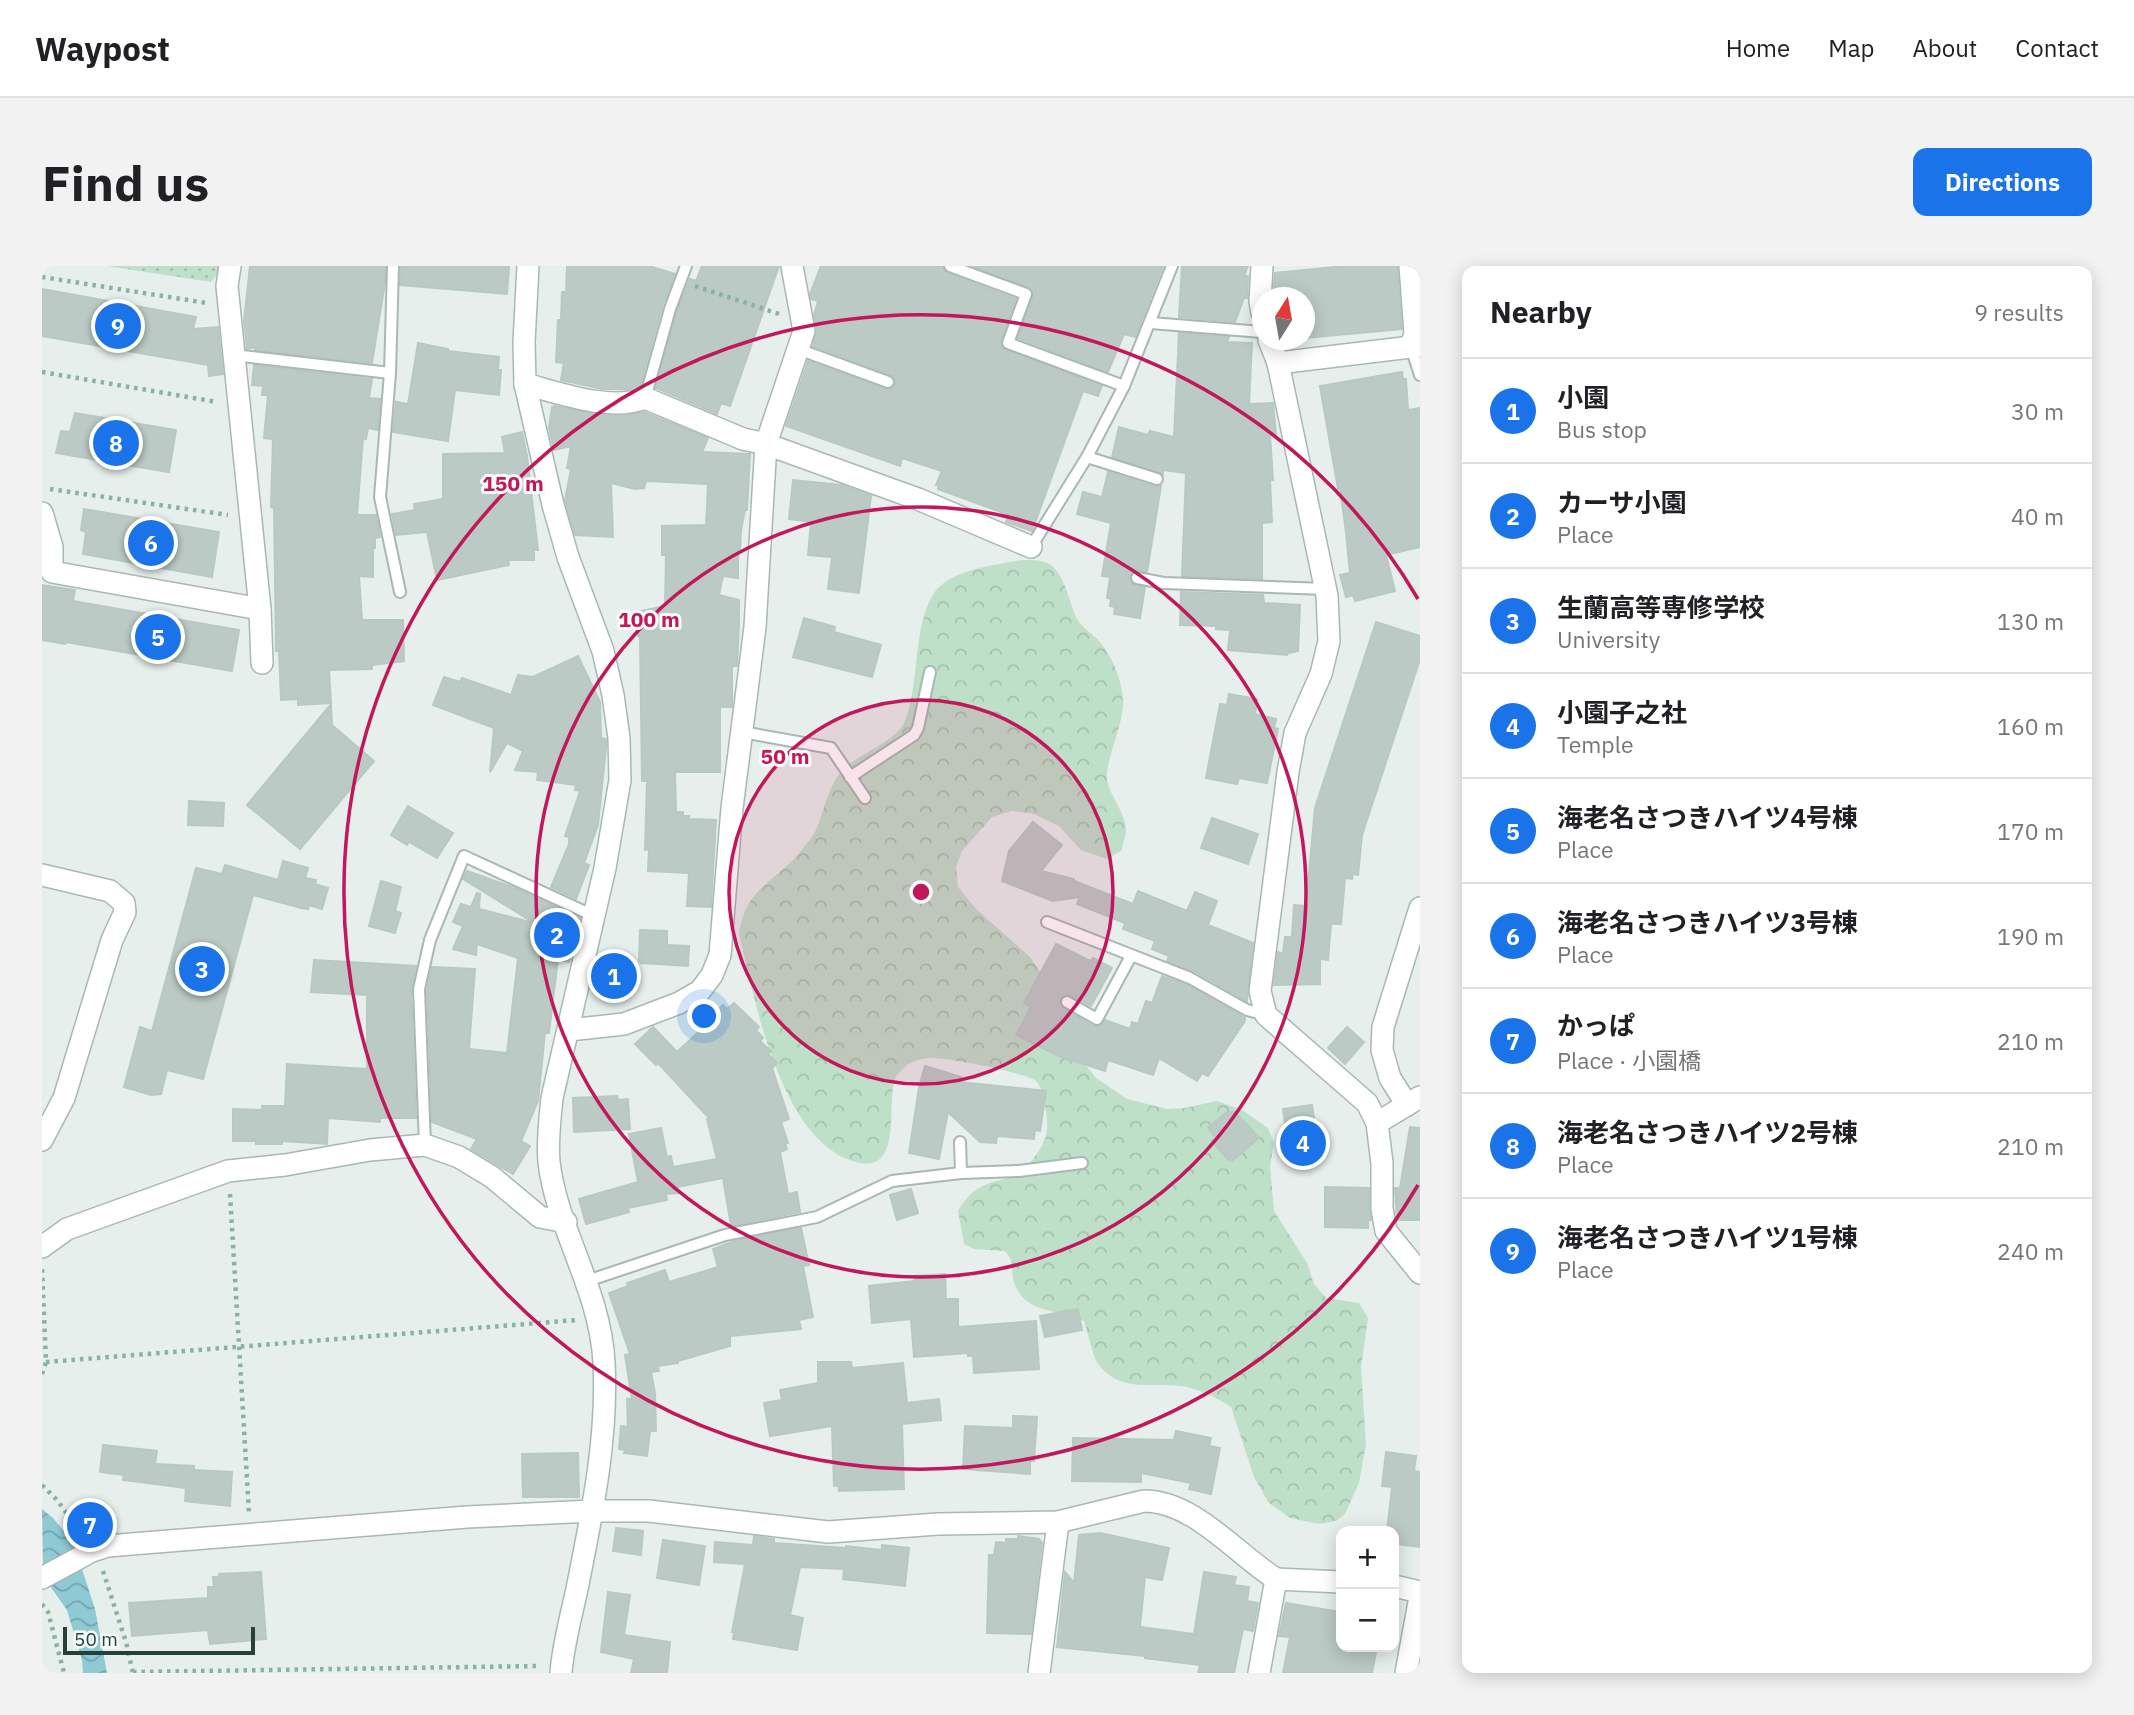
<!DOCTYPE html>
<html lang="en">
<head>
<meta charset="utf-8">
<style>
  :root { --surface:#fff; --page:#f2f2f2; --text:#202124; --muted:#757577; --line:#e0e0e0; --accent:#1a73e8 }
  body { margin:0; font-family:"IBM Plex Sans","Noto Sans JP",sans-serif; background:var(--page); color:var(--text) }
  .controls { position:absolute; right:21px; bottom:21px; display:grid; overflow:hidden; border-radius:14px; box-shadow:0 4px 18px #0003 }
  .controls button { width:63px; height:63px; display:grid; place-items:center; padding:0; border:0; border-bottom:2px solid var(--line); background:var(--surface); color:var(--text); font:35px sans-serif }
  .compass { position:absolute; left:1210px; top:21px; width:63px; height:63px; border-radius:50%; background:var(--surface); box-shadow:0 4px 18px #0003; rotate:11deg }
  .scale { position:absolute; left:21px; bottom:18px; width:192px; box-sizing:border-box; padding-left:7px; border:4px solid #24423a; border-top:0; font-size:19px; line-height:24px; white-space:nowrap; color:#24423a; -webkit-text-stroke:5px #f7fbf9; paint-order:stroke }
  .you { position:absolute; left:663px; top:751px; width:24px; height:24px; margin:-18px; border:5px solid #fff; border-radius:50%; background:#1a73e8; box-shadow:0 0 0 10px #1a73e833 }
  .badge { display:grid; place-items:center; width:46px; height:46px; border-radius:50%; background:var(--accent); color:#fff; font-size:23px; font-weight:700 }
  .pin { position:absolute; translate:-50% -50%; border:4px solid #fff; box-shadow:0 2px 7px #0006 }
  .list { margin:0; padding:0; list-style:none }
  h2 { display:flex; justify-content:space-between; align-items:center; height:91px; margin:0; padding:0 28px; font-size:30px }
  h2 small { font-size:23px; font-weight:400; color:var(--muted) }
  .list li { display:grid; grid-template-columns:46px 1fr auto; gap:21px; align-items:center; box-sizing:border-box; height:105px; padding:0 28px; border-top:2px solid var(--line) }
  .list b { display:block; font-size:26px; white-space:nowrap }
  .list p { margin:0; font-size:23px; white-space:nowrap; color:var(--muted) }
  .list em { font-size:23px; font-style:normal; color:var(--muted) }
  .map { position:relative; flex:none; width:1378px; height:1407px; overflow:hidden; border-radius:14px }
  header { display:flex; align-items:center; gap:42px; box-sizing:border-box; height:98px; padding:0 35px; background:var(--surface); border-bottom:2px solid var(--line) }
  header strong { font-size:33px }
  nav { display:flex; gap:38px; margin-inline-start:auto; font-size:24px }
  .intro { display:flex; align-items:center; justify-content:space-between; box-sizing:border-box; height:168px; padding:0 42px }
  h1 { margin:0; font-size:49px }
  .button { padding:18px 32px; border-radius:14px; background:var(--accent); color:#fff; font-size:24px; font-weight:700 }
  main { display:flex; gap:42px; padding:0 42px }
  aside { flex:1; background:var(--surface); border-radius:14px; box-shadow:0 4px 18px #0003 }
  .map>svg:first-child { display:block }
  .forest { fill:url(#forest-crowns) }
  .park { fill:url(#park-dots) }
  .water { fill:url(#water-waves) }
  .building { fill:#bbcac4; stroke:#b8c9c2; stroke-width:2 }
  .lines { fill:none; stroke-linecap:round; stroke-linejoin:round }
  .lane-casing { stroke:#a8b8b2; stroke-width:14 }
  .street-casing { stroke:#a8b8b2; stroke-width:24 }
  .secondary-casing { stroke:#a4bbb3; stroke-width:24 }
  .path { stroke:#86b3a5; stroke-width:4.5; stroke-dasharray:3.5 5; stroke-linecap:butt }
  .lane { stroke:#fff; stroke-width:10 }
  .street { stroke:#fff; stroke-width:21 }
  .secondary { stroke:#fff; stroke-width:21 }
  .ring { fill:none; stroke:#c2185b; stroke-width:3.5 }
  .centre { fill:#c2185b; stroke:#f7fbf9; stroke-width:3.5 }
  .ring-label { font-size:21px; text-anchor:middle; font-weight:bold; fill:#c2185b; stroke:#f7fbf9; stroke-width:6; stroke-linejoin:round; paint-order:stroke }
</style>
</head>
<body>
<header>
<strong>Waypost</strong>
<nav><a>Home</a><a>Map</a><a>About</a><a>Contact</a></nav>
</header>
<div class="intro"><h1>Find us</h1><a class="button">Directions</a></div>
<main>
<div class="map">
<svg width="1378" height="1407" viewBox="0 0 1378 1407">
  <defs>
    <pattern id="forest-crowns" width="20" height="18" patternUnits="userSpaceOnUse" patternTransform="scale(1.75)"><rect width="20" height="18" fill="#bfe0c8"/><path d="M2 6a3 3 0 1 1 6 0M12 15a3 3 0 1 1 6 0" fill="none" stroke="#a4c1ad"/></pattern>
    <pattern id="park-dots" width="8" height="8" patternUnits="userSpaceOnUse" patternTransform="scale(1.75)"><rect width="8" height="8" fill="#bfe0c8"/><path d="M2 2h.1M6 6h.1" fill="none" stroke="#a4c1ad" stroke-width="1.8" stroke-linecap="round"/></pattern>
    <pattern id="water-waves" width="16" height="10" patternUnits="userSpaceOnUse" patternTransform="scale(1.75)"><rect width="16" height="10" fill="#8ec9d4"/><path d="M0 5q4-4 8 0t8 0" fill="none" stroke="#74a5ad"/></pattern>
  </defs>
  <rect width="100%" height="100%" fill="#e6efeb"/>
  <!-- forest -->
  <path class="forest" d="M979,294C989,294 1002,293 1010,300C1024,312 1027,337 1035,353C1041,363 1050,367 1058,376C1071,392 1082,418 1081,440C1080,461 1063,497 1065,513C1067,530 1083,545 1084,563C1084,569 1081,577 1080,584L1065,593L1039,584L1017,560L992,548L970,545L950,551L920,585L914,601L916,621L935,644L988,691L1015,730L1038,792L1054,812L1085,833L1125,843L1142,842L1175,835L1200,844L1226,862L1232,877L1228,900L1232,945L1265,997L1272,1018L1284,1032L1317,1037L1326,1052L1319,1102L1324,1178L1317,1217L1303,1248L1294,1255L1277,1258L1248,1252L1226,1236L1212,1211L1189,1141C1175,1132 1161,1125 1145,1121C1113,1115 1076,1129 1055,1096C1051,1090 1046,1066 1042,1055C1014,1042 983,1049 972,1016C968,1003 974,997 963,985L932,983L922,978L916,945C931,918 949,916 977,910C1001,881 1011,873 1002,835C1001,829 999,820 994,815C985,807 898,790 885,792C879,792 870,796 865,799C862,802 856,807 854,811C843,833 862,905 818,897C739,881 713,734 697,668C703,620 737,615 762,581C766,576 771,570 774,564C783,544 786,517 803,502C818,487 853,476 862,457C878,422 870,360 892,327C907,304 954,299 979,294Z"/>
  <!-- park -->
  <path class="park" d="M65,0H177L176,8L169,16Z"/>
  <!-- water -->
  <g class="water">
    <path d="M0,1243L11,1252L35,1281L1,1299Z"/>
    <path d="M40,1303L53,1343L65,1407H41L40,1394L25,1344L8,1320Z"/>
  </g>
  <!-- building -->
  <g class="building">
    <path d="M208,0H343V17L330,97L213,84V81L205,83L202,55Z"/>
    <path d="M359,0H467L465,28L358,19Z"/>
    <path d="M525,0H607L633,8L620,41L598,120L587,123H560L519,114L522,97L514,96L516,54H519L520,26H524Z"/>
    <path d="M660,0H737L688,140L679,137L675,148L614,122L635,45L648,13L654,15Z"/>
    <path d="M779,0H900L905,7L974,33L959,74L960,82L1060,120L1056,130L1041,125L990,265L964,256L967,249L896,223V219H894L900,205L860,192L858,200L744,160L766,95L843,123L850,122L854,118L852,112L849,109L771,80L775,63L772,49L776,35L769,33L768,28Z"/>
    <path d="M931,0H1121L1093,71L1082,68L1066,106L976,72L991,31L990,24Z"/>
    <path d="M1140,0H1206L1202,10H1206L1205,32H1202L1193,56L1137,51Z"/>
    <path d="M1303,0H1355L1360,63L1263,72V32H1231L1233,7Z"/>
    <path d="M0,23L154,51L151,63L176,61L181,108L167,110L166,99L0,70Z"/>
    <path d="M1137,67L1187,71L1185,76L1210,77L1207,138L1231,137L1234,169H1228L1231,214H1228L1230,256L1220,257V313L1140,310L1144,207L1121,204V208L1070,191L1077,161L1106,169L1108,165L1132,171Z"/>
    <path d="M376,77L406,83V85L457,91L456,104H459L457,129L413,124L406,175L351,166L354,136L366,138Z"/>
    <path d="M212,99L330,113L327,132L338,133L336,164L326,162L324,173L321,172L315,249H334L338,271L333,272V282H331V311L317,310L320,354H361L362,395L330,399V403L287,404L289,437L256,439V433L239,434L237,385H234L232,242L229,241L231,173L222,172L226,129H220L221,120L210,119Z"/>
    <path d="M1360,106L1361,113H1364L1366,144L1378,142V281L1344,289L1353,325L1313,335L1311,329L1304,331L1298,309L1308,307L1304,266L1298,222L1296,223L1278,120Z"/>
    <path d="M512,140L558,149L576,150L602,146L666,172L660,186L708,188L705,244H703L699,264L698,284H696V312L681,310L677,329L697,334V358L695,400H690V441H678V506H633L634,546H641V550H647V553L674,554L669,641L645,640L647,607L606,605L607,583L603,584L605,515H600L598,370H596L590,347L623,340L624,289H620V260L664,259L666,218L604,215L602,222L593,223L569,217L571,271L533,269L523,234L529,203L525,202L529,180L512,184L507,162L510,141Z"/>
    <path d="M33,147L134,164L127,206L14,187L19,165L28,166Z"/>
    <path d="M480,166L485,190L496,284H492V294H466L467,299L395,314L385,266L354,269L350,248L373,244L372,238L401,233V188L463,187L460,171Z"/>
    <path d="M1066,206L1113,221L1119,220L1105,306L1093,304L1087,311L1090,318L1103,321L1098,352L1072,348L1073,341L1068,340L1069,333L1065,332L1068,311L1060,310L1069,257L1035,248L1041,226L1060,231Z"/>
    <path d="M751,214L799,219L829,230L817,327L786,323L790,291L766,289L769,256L747,253Z"/>
    <path d="M42,243L177,266L170,311L41,288L44,266L39,264Z"/>
    <path d="M0,319L33,324L31,335L197,364L190,405L24,376L23,378L0,374Z"/>
    <path d="M1139,326L1221,329L1222,337L1258,339L1256,385L1246,387L1245,389L1186,384L1188,364L1174,363V360L1138,359Z"/>
    <path d="M762,352L793,361L792,366L839,379L830,411L751,391Z"/>
    <path d="M1334,356L1378,370V393L1320,569L1316,609L1311,608L1310,613L1303,612L1299,658H1289L1286,694L1278,693V718L1232,719L1236,686L1241,688L1243,671H1250L1252,639L1264,640L1273,542Z"/>
    <path d="M536,390L558,436L559,472L564,473V481L556,559L542,597L547,599L534,633L509,621L527,578V571L523,570L538,525L533,524L534,519L495,514L496,506L473,504L481,485L465,477L448,506L452,462L391,439L402,411L418,416L420,412L469,429L476,409L491,411Z"/>
    <path d="M1187,428L1215,433L1213,448L1234,453L1232,462L1236,463L1225,517L1197,512L1195,518L1164,512L1178,438L1185,439Z"/>
    <path d="M289,438L290,459L332,495L258,583L205,539Z"/>
    <path d="M147,535L182,537L181,560L146,559Z"/>
    <path d="M366,540L411,567L395,592L367,576L365,579L349,569Z"/>
    <path d="M1170,552L1216,568L1206,598L1159,582Z"/>
    <path d="M991,556L1020,579L999,605L1032,613V615L1091,638L1096,625L1145,645L1153,626L1175,635L1166,659L1211,677L1205,735L1152,705L1125,695L1127,690L1110,683L1113,675L1081,663L1083,657L1035,638L1038,631L1011,635L960,615L967,585Z"/>
    <path d="M241,595L266,602L263,612L274,614L273,618L286,622L280,643L267,639L266,643L259,642L211,629L161,813L125,804L119,828L109,829L82,821L98,761L110,765L154,602L180,608L183,599L236,614Z"/>
    <path d="M425,605L470,621L538,652L527,696L516,693L507,767H503L496,835L479,875L488,880L471,908L429,883L435,873L390,856L385,724L390,701L433,703L427,783L465,787L476,692L435,678L434,689L411,683L421,660L411,656L419,638L429,641L435,627L438,628L437,643L492,657L421,613Z"/>
    <path d="M339,615L359,621L353,645L359,647L353,667L327,660Z"/>
    <path d="M598,664L625,665V679L647,680L646,700L599,697L597,694Z"/>
    <path d="M1014,678L1044,693L1049,695L1051,692L1070,702L1049,740L1026,728L1018,733L1021,742L1051,760H1058L1063,754L1088,763L1090,756L1096,758L1104,735L1110,737L1120,710L1145,719L1203,752V755L1166,810L1160,807L1155,815L1117,792L1111,809L1066,794L1063,805L1017,790L974,769L989,741L982,737Z"/>
    <path d="M272,694L374,700L369,723L374,852H338V856L286,852L285,878L240,875V878H214V875H191V843L220,844V840H243L245,798L325,803V729L269,726Z"/>
    <path d="M692,737L717,761L714,764L721,772L718,775L729,785L726,788L735,797L730,802L747,853L739,856L746,877L743,878L745,883L738,886L746,928L755,926L758,946L689,960L681,912L635,921L636,927L624,928L625,934L586,942L587,946L544,958L537,933L596,916L587,868L619,862L625,891L629,890L631,901L675,893L665,853L667,852L616,797L614,799L593,778L611,761L635,786L665,758L663,756L681,739L685,743Z"/>
    <path d="M1305,761L1322,776L1303,798L1286,782Z"/>
    <path d="M883,800L919,811L918,816L1004,825L998,865L993,864L992,873L955,870L954,877L938,876L906,846L897,893L867,887L877,821Z"/>
    <path d="M575,830L576,834L586,833L588,863L532,866L531,832Z"/>
    <path d="M1270,839L1278,895L1255,898L1254,890L1248,891L1241,843Z"/>
    <path d="M1185,846H1193L1217,872L1190,895L1188,892L1186,894L1170,875L1174,872L1166,862Z"/>
    <path d="M1368,861L1378,862V954H1355L1353,922H1358Z"/>
    <path d="M1283,921L1327,922L1329,954H1326V962L1283,961Z"/>
    <path d="M869,923L876,947L855,954L848,929Z"/>
    <path d="M759,962L767,999L761,1000L771,1051L757,1054L759,1063L688,1070V1080L636,1095V1097L616,1100L617,1105L609,1106L613,1127L614,1165H608L605,1190L582,1187L583,1184L577,1183L579,1160L586,1161L585,1133H590L583,1089L588,1088L567,1027L586,1020L585,1017L623,1004L627,1016L676,1001L671,983L692,975Z"/>
    <path d="M903,1008L904,1033H916V1061L994,1055L997,1103L932,1107L931,1090H926V1087L872,1091L869,1053L830,1057L827,1020L873,1015L872,1010Z"/>
    <path d="M1036,1043L1040,1064L1003,1071L998,1050Z"/>
    <path d="M776,1096H809L810,1102L861,1097L865,1137L897,1133L899,1154L860,1158L862,1223L797,1225L796,1219L792,1220L790,1160L728,1170L722,1137L740,1134L738,1124L776,1117Z"/>
    <path d="M971,1150L995,1151L992,1195H988V1208L921,1203L923,1160L971,1162Z"/>
    <path d="M1134,1165L1169,1172L1167,1180L1178,1182L1169,1228L1147,1223L1149,1217L1099,1207V1216L1030,1215L1031,1172L1132,1174Z"/>
    <path d="M61,1179L115,1185L113,1198L152,1200V1204L190,1206L188,1240L143,1235L144,1222L81,1214L82,1209L58,1206Z"/>
    <path d="M1344,1186L1374,1190L1372,1205L1378,1206V1281L1354,1278L1355,1266L1345,1265L1350,1221L1340,1220Z"/>
    <path d="M536,1187L537,1231H481L480,1188Z"/>
    <path d="M574,1262L601,1265L599,1289L571,1285Z"/>
    <path d="M1058,1267L1127,1282L1120,1314L1103,1311L1098,1361L1152,1368L1162,1306L1194,1311L1192,1319L1207,1321L1205,1335L1216,1337L1211,1365L1201,1363L1192,1407H1156L1158,1399L1103,1392V1390L1015,1381L1023,1306L1032,1317L1037,1269Z"/>
    <path d="M712,1270L732,1273V1277L804,1282V1280L840,1284V1279L867,1282L863,1320L801,1313L802,1303L758,1301L748,1349L761,1352L755,1384L691,1373L692,1366H690L703,1298L672,1296L673,1276L711,1279Z"/>
    <path d="M976,1270L997,1273L1000,1277L989,1368L945,1367L947,1289H952L954,1276L964,1277V1273H976Z"/>
    <path d="M621,1274L663,1280L657,1319L615,1312Z"/>
    <path d="M219,1306L224,1373L168,1378L166,1364L90,1370L87,1337L166,1332V1321H172L171,1311H177V1308Z"/>
    <path d="M566,1326L588,1329L582,1369L628,1376L625,1407H589L592,1393L559,1386Z"/>
    <path d="M1244,1337L1299,1346V1381H1335L1330,1407H1241L1248,1371L1237,1370Z"/>
  </g>
  <g class="lines">
    <defs>
      <g id="lane">
        <path d="M351,0L348,107L338,231L358,326"/>
        <path d="M908,0L984,28L966,77L1082,120"/>
        <path d="M1109,57L1220,66"/>
        <path d="M1369,81L1378,109"/>
        <path d="M756,83L846,116"/>
        <path d="M191,89L348,107"/>
        <path d="M603,132L628,43L644,0"/>
        <path d="M1045,191L1115,213"/>
        <path d="M989,281L1045,191L1082,120L1130,0"/>
        <path d="M1095,312L1122,317L1284,323"/>
        <path d="M700,466L789,482L823,532"/>
        <path d="M808,511L872,469L876,462L888,406"/>
        <path d="M1005,656L1148,712L1205,744L1224,749"/>
        <path d="M1025,736L1055,753L1089,690"/>
        <path d="M918,876L919,907"/>
        <path d="M383,879L377,723L388,674L422,590L552,650"/>
        <path d="M545,1015L683,969L775,951L850,915L919,907L977,905L1040,897"/>
      </g>
      <g id="street">
        <path d="M1220,0L1218,35L1220,47"/>
        <path d="M1368,0L1373,67L1369,81"/>
        <path d="M1227,74L1236,97L1285,330L1287,375L1279,408L1253,467L1246,506L1218,725L1224,749L1325,837L1335,857L1340,897V943L1344,965L1378,1007"/>
        <path d="M1236,97L1378,80"/>
        <path d="M483,118C517,127 569,146 603,132L701,173L724,178L876,233L989,281"/>
        <path d="M0,247L10,281V306L218,343L185,20L188,0"/>
        <path d="M218,343L220,397"/>
        <path d="M0,609L68,625L82,637L83,646L70,674L22,832L0,874"/>
        <path d="M527,764L582,758L637,737L658,725L670,709L678,689L690,542L713,361L724,178L762,65L750,0"/>
        <path d="M1365,839L1348,812L1340,784L1341,761L1378,642"/>
        <path d="M1335,857L1378,831"/>
        <path d="M0,981L25,963L186,905L243,899L328,884L383,879L417,891L450,911L498,951L524,956"/>
        <path d="M0,1312L50,1285L65,1280L425,1251L550,1245H607L786,1266L896,1258L1016,1256L1102,1235C1152,1235 1194,1288 1234,1313L1217,1407"/>
        <path d="M997,1407L1016,1256"/>
        <path d="M1364,1407L1378,1331"/>
      </g>
      <g id="secondary">
        <path d="M486,0L482,76L483,118L511,239L526,291L561,385L571,429L577,472L578,514L563,602L510,832C508,853 505,874 507,896C515,964 558,1023 562,1096C566,1173 550,1247 535,1323C529,1351 521,1379 519,1407"/>
        <path d="M1234,1313L1299,1316"/>
        <path d="M1352,1320L1378,1326"/>
      </g>
    </defs>
    <!-- lane casing -->
    <use href="#lane" class="lane-casing"/>
    <!-- street casing -->
    <use href="#street" class="street-casing"/>
    <!-- secondary casing -->
    <use href="#secondary" class="secondary-casing"/>
    <!-- path -->
    <g class="path">
      <path d="M0,11L165,37"/>
      <path d="M653,20L737,48"/>
      <path d="M0,106L175,136"/>
      <path d="M8,223L186,249"/>
      <path d="M188,928L207,1247"/>
      <path d="M4,1096L535,1054"/>
      <path d="M0,1108L4,1096L0,1002"/>
      <path d="M0,1219L15,1234L39,1267"/>
      <path d="M61,1305L84,1376L91,1407"/>
      <path d="M0,1338L6,1346L22,1407"/>
      <path d="M91,1406L498,1400"/>
    </g>
    <!-- lane -->
    <use href="#lane" class="lane"/>
    <!-- street -->
    <use href="#street" class="street"/>
    <!-- secondary -->
    <use href="#secondary" class="secondary"/>
  </g>
  <!-- distance rings -->
  <circle cx="879" cy="626" r="192" fill="#c2185b" fill-opacity=".12"/>
  <g class="ring">
    <circle cx="879" cy="626" r="192"/>
    <circle cx="879" cy="626" r="385"/>
    <path d="M1376 919A577 577 0 1 1 1376 333"/>
  </g>
  <circle cx="879" cy="626" r="10" class="centre"/>
  <g class="ring-label">
    <text x="471" y="225">150 m</text>
    <text x="607" y="361">100 m</text>
    <text x="743" y="498">50 m</text>
  </g>
</svg>
<div class="controls">
<button>+</button>
<button>−</button>
</div>
<svg class="compass" viewBox="-18 -18 36 36"><path d="M0-13l5 13h-10z" fill="#e53935"/><path d="M0 13l5-13h-10z" fill="#757577"/></svg>
<div class="scale">50 m</div>
<div class="you"></div>
<div class="pin badge" style="left:572px;top:710px">1</div>
<div class="pin badge" style="left:515px;top:669px">2</div>
<div class="pin badge" style="left:160px;top:703px">3</div>
<div class="pin badge" style="left:1261px;top:877px">4</div>
<div class="pin badge" style="left:116px;top:371px">5</div>
<div class="pin badge" style="left:109px;top:277px">6</div>
<div class="pin badge" style="left:48px;top:1259px">7</div>
<div class="pin badge" style="left:74px;top:177px">8</div>
<div class="pin badge" style="left:76px;top:60px">9</div>
</div>
<aside>
<h2>Nearby<small>9 results</small></h2>
<ul class="list">
<li><span class="badge">1</span><div><b>小園</b><p>Bus stop</p></div><em>30 m</em></li>
<li><span class="badge">2</span><div><b>カーサ小園</b><p>Place</p></div><em>40 m</em></li>
<li><span class="badge">3</span><div><b>生蘭高等専修学校</b><p>University</p></div><em>130 m</em></li>
<li><span class="badge">4</span><div><b>小園子之社</b><p>Temple</p></div><em>160 m</em></li>
<li><span class="badge">5</span><div><b>海老名さつきハイツ4号棟</b><p>Place</p></div><em>170 m</em></li>
<li><span class="badge">6</span><div><b>海老名さつきハイツ3号棟</b><p>Place</p></div><em>190 m</em></li>
<li><span class="badge">7</span><div><b>かっぱ</b><p>Place · 小園橋</p></div><em>210 m</em></li>
<li><span class="badge">8</span><div><b>海老名さつきハイツ2号棟</b><p>Place</p></div><em>210 m</em></li>
<li><span class="badge">9</span><div><b>海老名さつきハイツ1号棟</b><p>Place</p></div><em>240 m</em></li>
</ul>
</aside>
</main>
</body>
</html>
